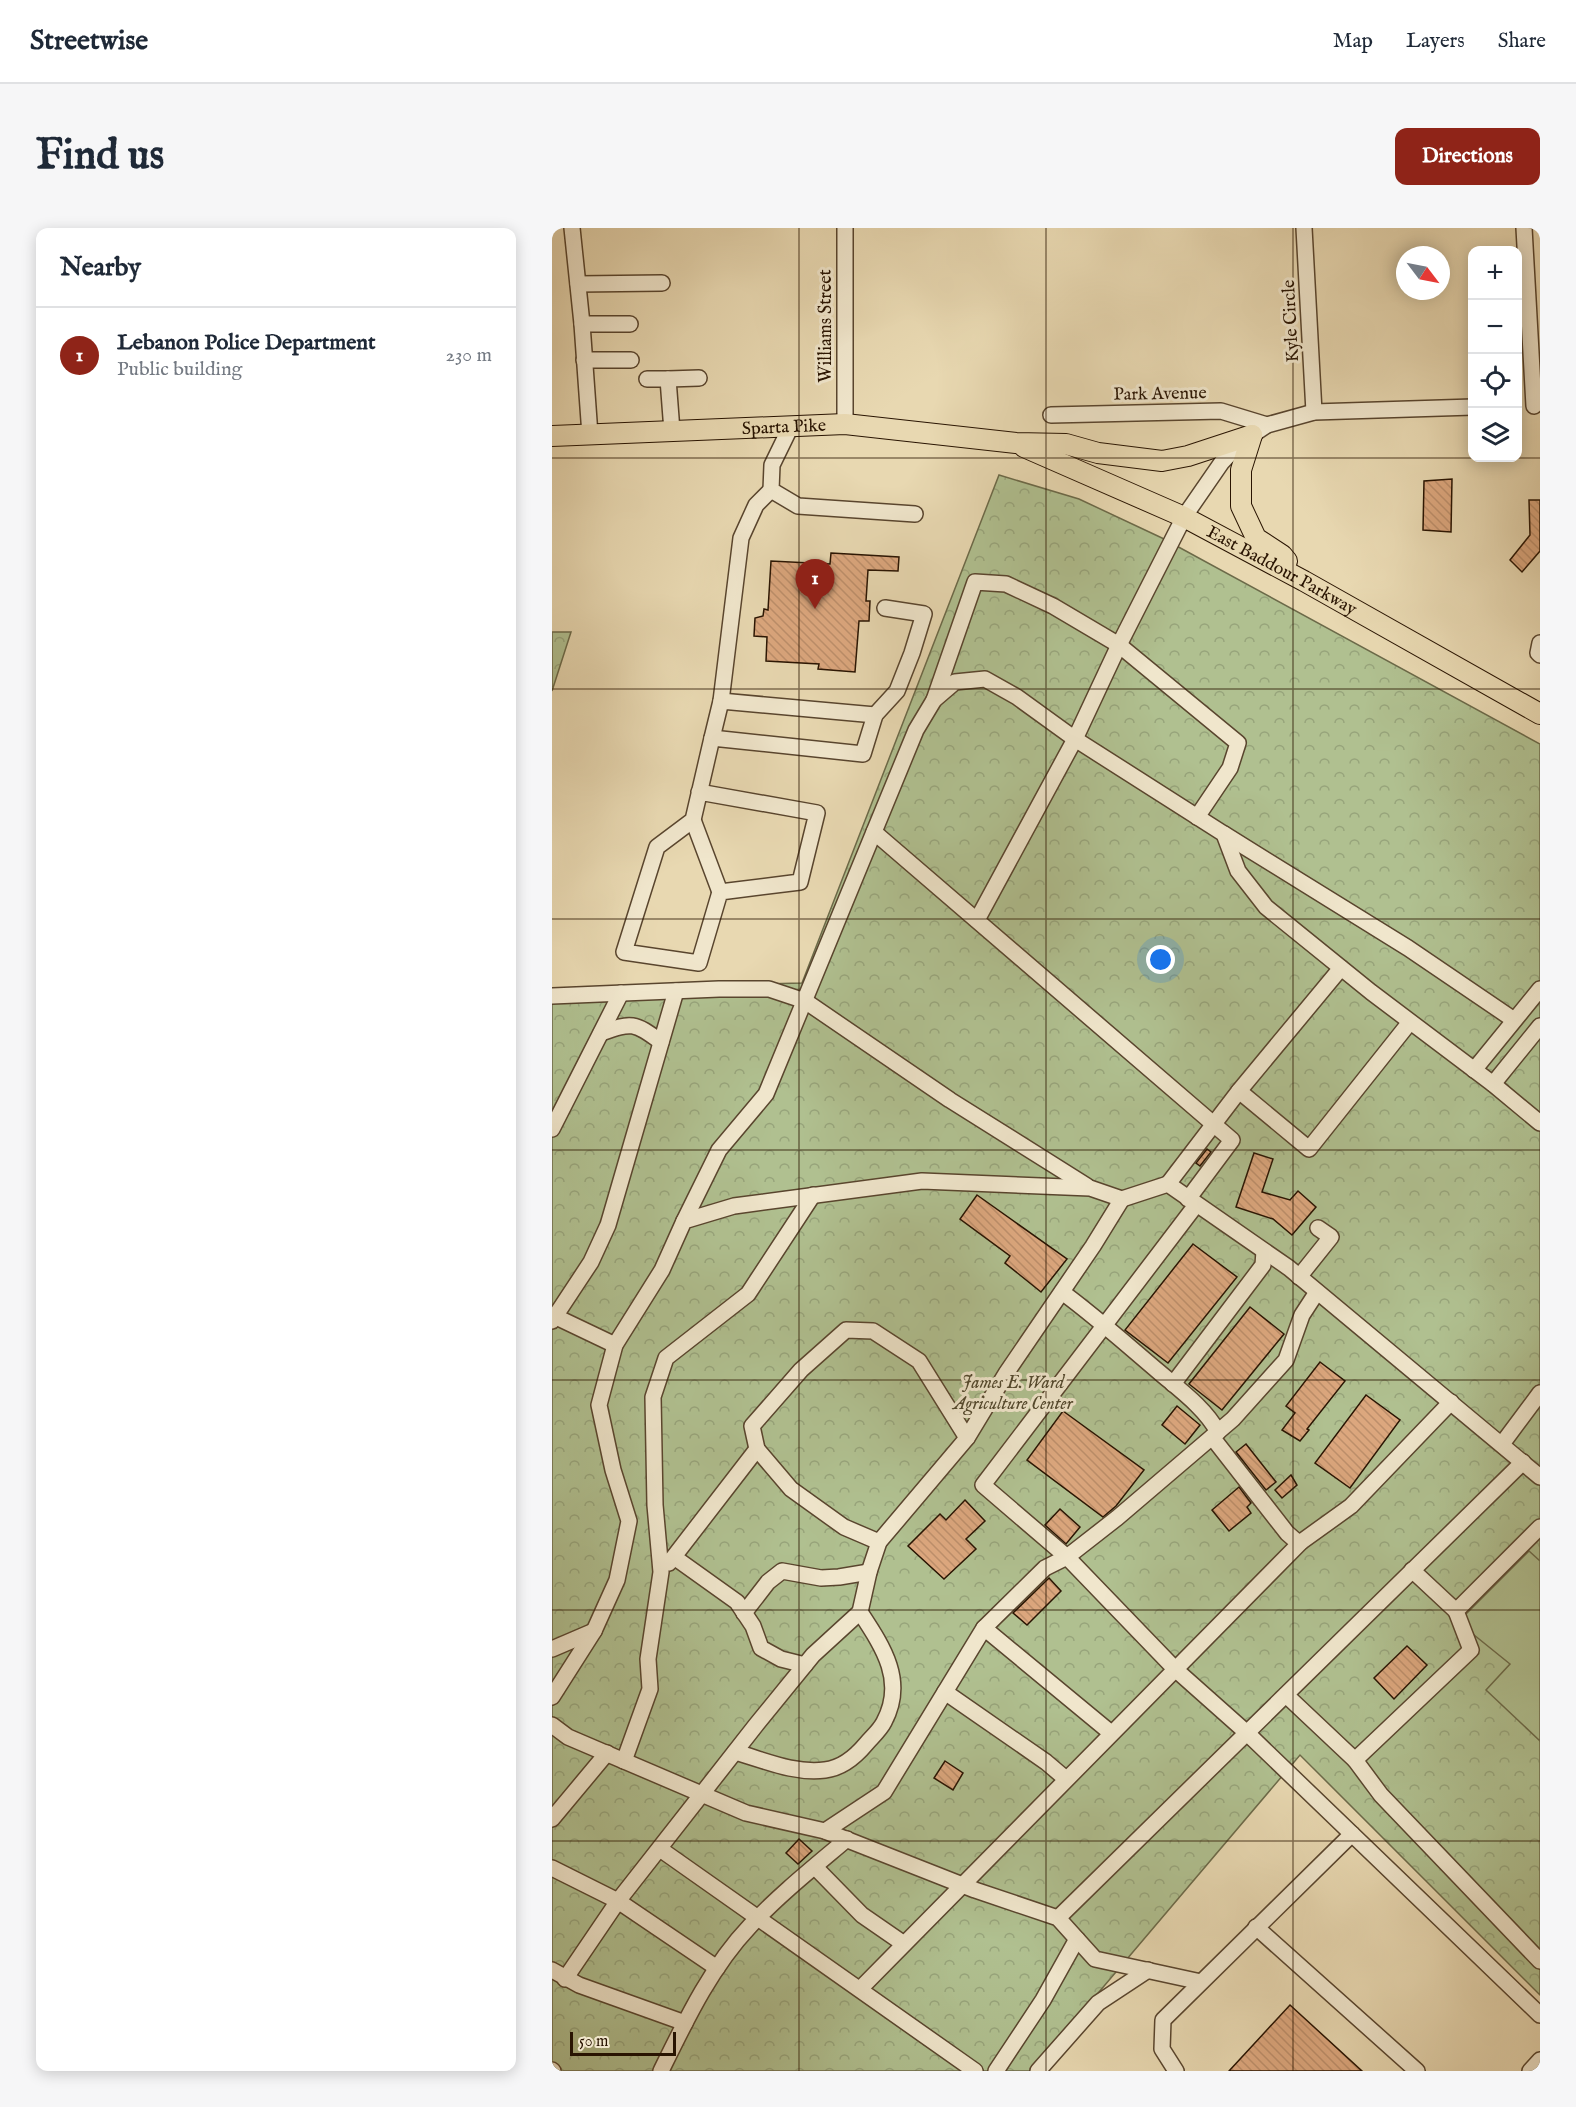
<!DOCTYPE html>
<html lang="en">
<head>
<meta charset="utf-8">
<style>
  :root { --surface:#fff; --page:#f6f6f7; --text:#1f2937; --muted:#747a83; --line:#e0e1e3; --accent:#8f2418 }
  body { margin:0; font-family:"IM FELL English",serif; background:var(--page); color:var(--text) }
  .controls { position:absolute; right:18px; top:18px; display:grid; overflow:hidden; border-radius:12px; box-shadow:0 3px 15px #0003 }
  .controls button { width:54px; height:54px; display:grid; place-items:center; padding:0; border:0; border-bottom:2px solid var(--line); background:var(--surface); color:var(--text); font:30px sans-serif }
  .compass { position:absolute; left:844px; top:18px; width:54px; height:54px; border-radius:50%; background:var(--surface); box-shadow:0 3px 15px #0003; rotate:122deg }
  .scale { position:absolute; left:18px; bottom:15px; width:106px; box-sizing:border-box; padding-left:6px; border:3px solid #291402; border-top:0; font-size:16px; line-height:21px; white-space:nowrap; color:#291402; -webkit-text-stroke:4px #f0e6cc; paint-order:stroke }
  .you { position:absolute; left:609px; top:732px; width:21px; height:21px; margin:-15px; border:4px solid #fff; border-radius:50%; background:#1a73e8; box-shadow:0 0 0 9px #1a73e833 }
  .badge { display:grid; place-items:center; width:39px; height:39px; border-radius:50%; background:var(--accent); color:#fff; font-size:20px; font-weight:700 }
  .pin { position:absolute; translate:-50% -50px; filter:drop-shadow(0 2px 3px #0008) }
  .pin::after { content:''; position:absolute; top:32px; width:21px; height:18px; background:inherit; clip-path:polygon(0 0,100% 0,50% 100%) }
  .list { margin:0; padding:0; list-style:none }
  h2 { display:flex; justify-content:space-between; align-items:center; height:78px; margin:0; padding:0 24px; font-size:26px }
  h2 small { font-size:20px; font-weight:400; color:var(--muted) }
  .list li { display:grid; grid-template-columns:39px 1fr auto; gap:18px; align-items:center; box-sizing:border-box; height:96px; padding:0 24px; border-top:2px solid var(--line) }
  .list b { display:block; font-size:22px; white-space:nowrap }
  .list p { margin:0; font-size:20px; white-space:nowrap; color:var(--muted) }
  .list em { font-size:20px; font-style:normal; color:var(--muted) }
  .icon { flex:none; width:33px; height:33px; fill:none; stroke:currentColor; stroke-width:2; stroke-linecap:round; stroke-linejoin:round }
  .map { position:relative; flex:none; width:988px; height:1843px; overflow:hidden; border-radius:12px }
  header { display:flex; align-items:center; gap:36px; box-sizing:border-box; height:84px; padding:0 30px; background:var(--surface); border-bottom:2px solid var(--line) }
  header strong { font-size:28px }
  nav { display:flex; gap:33px; margin-inline-start:auto; font-size:21px }
  .intro { display:flex; align-items:center; justify-content:space-between; box-sizing:border-box; height:144px; padding:0 36px }
  h1 { margin:0; font-size:42px }
  .button { padding:15px 27px; border-radius:12px; background:var(--accent); color:#fff; font-size:21px; font-weight:700 }
  main { display:flex; gap:36px; padding:0 36px }
  aside { flex:1; background:var(--surface); border-radius:12px; box-shadow:0 3px 15px #0003 }
  .map>svg:first-child { display:block }
  .forest { fill:url(#forest-crowns); stroke:#6c6a49; stroke-width:1.5 }
  .garden { fill:#b0c090; stroke:#6c6a49; stroke-width:1.5 }
  .building { fill:url(#building-back-hatch); stroke:#291402; stroke-width:1.5 }
  .lines { fill:none; stroke-linecap:round; stroke-linejoin:round }
  .minor-casing { stroke:#59452e; stroke-width:18 }
  .major-casing { stroke:#291402; stroke-width:22 }
  .minor { stroke:#f0e6cc; stroke-width:15 }
  .major { stroke:#e8d8b1; stroke-width:20 }
  .grid { fill:none; stroke:#291402; stroke-width:1.5; stroke-opacity:0.55 }
  .labels { text-anchor:middle; stroke-width:6; stroke-linejoin:round; paint-order:stroke }
  .street-label { font-size:18px; fill:#291402; stroke:#f0e6cc }
  .park-label { font-size:18px; font-style:italic; fill:#52482d; stroke:#f0e6cc }
</style>
</head>
<body>
<header>
<strong>Streetwise</strong>
<nav><a>Map</a><a>Layers</a><a>Share</a></nav>
</header>
<div class="intro"><h1>Find us</h1><a class="button">Directions</a></div>
<main>
<aside>
<h2>Nearby<small></small></h2>
<ul class="list">
<li><span class="badge">1</span><div><b>Lebanon Police Department</b><p>Public building</p></div><em>230 m</em></li>
</ul>
</aside>
<div class="map">
<svg width="988" height="1843" viewBox="0 0 988 1843">
  <defs>
    <pattern id="forest-crowns" width="20" height="18" patternUnits="userSpaceOnUse" patternTransform="scale(1.5)"><rect width="20" height="18" fill="#b0c090"/><path d="M2 6a3 3 0 1 1 6 0M12 15a3 3 0 1 1 6 0" fill="none" stroke="#97a47b"/></pattern>
    <pattern id="building-back-hatch" width="6" height="6" patternUnits="userSpaceOnUse" patternTransform="scale(1.5)"><rect width="6" height="6" fill="#dca77e"/><path d="M-1 5l2 2M0 0l6 6M5-1l2 2" fill="none" stroke="#bd8f6b"/></pattern>
  </defs>
  <rect width="100%" height="100%" fill="#e8d8b1"/>
  <filter id="stains"><feTurbulence type="fractalNoise" baseFrequency=".00333" numOctaves="4"/><feColorMatrix values="0 0 0 0 .2 0 0 0 0 .09 0 0 0 0 .02 0 0 0 .5 -.17"/></filter>
  <radialGradient id="worn" r=".72"><stop offset=".6" stop-color="#630" stop-opacity="0"/><stop offset="1" stop-color="#630" stop-opacity=".3"/></radialGradient>
  <!-- forest -->
  <g class="forest">
    <path d="M447,247L527,271L610,310L988,516V1767L748,1527L480,1843H0V761L250,755Z"/>
    <path d="M0,404H19L0,463Z"/>
  </g>
  <!-- garden -->
  <path class="garden" d="M977,1323L988,1333V1513L934,1462L958,1436L906,1394Z"/>
  <!-- building -->
  <g class="building">
    <path d="M900,251L899,304L871,302L872,253Z"/>
    <path d="M977,272H988V323L970,344L958,332L978,307Z"/>
    <path d="M279,325L347,329L346,343L316,342L314,373H318L317,393H307L303,444L266,441L267,436L214,433L215,409L202,408L203,390L211,388L212,381L216,382L219,333L278,336Z"/>
    <path d="M655,921L659,924L648,938L644,935Z"/>
    <path d="M702,925L721,931L710,964L738,972L746,963L764,979L740,1007L721,991L684,979Z"/>
    <path d="M425,967L515,1031L489,1064L453,1035L458,1028L408,991Z"/>
    <path d="M641,1016L685,1049L616,1135L573,1102Z"/>
    <path d="M698,1079L732,1106L670,1182L637,1156Z"/>
    <path d="M768,1134L793,1153L755,1201L757,1202L748,1213L730,1202L743,1185L734,1178Z"/>
    <path d="M814,1167L848,1192L798,1260L763,1235Z"/>
    <path d="M625,1178L648,1197L633,1216L610,1197Z"/>
    <path d="M511,1183L592,1242L564,1278L551,1289L475,1232Z"/>
    <path d="M694,1216L724,1254L714,1262L684,1224Z"/>
    <path d="M739,1247L745,1257L730,1270L723,1262Z"/>
    <path d="M687,1259L699,1275L695,1279L699,1285L677,1303L660,1282Z"/>
    <path d="M413,1272L433,1293L414,1311L424,1321L392,1351L356,1318L388,1286L394,1292Z"/>
    <path d="M508,1281L528,1299L514,1316L493,1297Z"/>
    <path d="M497,1350L509,1363L475,1397L461,1385Z"/>
    <path d="M855,1418L875,1437L842,1471L822,1450Z"/>
    <path d="M393,1533L411,1545L401,1562L382,1550Z"/>
    <path d="M247,1611L260,1623L246,1636L234,1625Z"/>
    <path d="M738,1777L810,1843H677Z"/>
  </g>
  <g class="lines">
    <defs>
      <g id="minor">
        <path d="M20,0L30,96L38,207"/>
        <path d="M752,0L762,184"/>
        <path d="M972,0L982,178"/>
        <path d="M26,56L110,55"/>
        <path d="M30,96H78"/>
        <path d="M32,132H79"/>
        <path d="M95,151H116"/>
        <path d="M499,187L669,183L715,197"/>
        <path d="M293,196V0"/>
        <path d="M239,198L220,237L219,262L246,278L363,286"/>
        <path d="M120,203L116,151L147,150"/>
        <path d="M988,415L986,425L988,427"/>
        <path d="M382,472L423,354L454,356L501,378L567,417L686,515L678,540L645,589"/>
        <path d="M169,473L189,310L204,277L219,262"/>
        <path d="M160,510L169,473L323,487"/>
        <path d="M147,564L265,585L248,654L168,664L147,735L72,724L105,619L141,592L160,510L311,526L323,487L345,463L360,425L372,386L333,380"/>
        <path d="M141,592L168,664"/>
        <path d="M322,604L680,912L636,971"/>
        <path d="M672,606L856,720L962,792"/>
        <path d="M425,692L523,511L567,417L632,289L670,234L688,215L715,197L762,184L921,179"/>
        <path d="M0,768L167,761H217L253,773L398,872L535,958"/>
        <path d="M49,805C80,794 82,794 109,814"/>
        <path d="M922,842L988,761"/>
        <path d="M941,856L988,798"/>
        <path d="M687,863L789,740"/>
        <path d="M0,901L69,765"/>
        <path d="M616,956L687,863L757,921L858,794"/>
        <path d="M644,977L431,1257L515,1329L623,1441L695,1505L988,1787"/>
        <path d="M132,993L167,922L214,866L364,502L382,472L403,454L433,451L465,469L523,511L672,606L686,643L714,679L819,764L941,856L988,895"/>
        <path d="M747,1049L779,1009L766,1000"/>
        <path d="M510,1064C544,1089 575,1117 607,1144C628,1162 653,1180 666,1204"/>
        <path d="M0,1087L63,1117"/>
        <path d="M0,1093L39,1034L56,997L124,763"/>
        <path d="M621,1156L711,1037L712,1023"/>
        <path d="M660,1209L735,1305L743,1312L749,1314"/>
        <path d="M950,1216L988,1165"/>
        <path d="M988,1299L904,1383L919,1422L803,1532L829,1567L988,1733"/>
        <path d="M327,1314L292,1299L239,1261L205,1221L200,1198L249,1142L294,1102L321,1103L367,1133L415,1210"/>
        <path d="M122,1329L185,1374L201,1398L209,1420L229,1431L253,1437"/>
        <path d="M117,1335L205,1221"/>
        <path d="M860,1342L904,1383"/>
        <path d="M192,1385L216,1354L230,1343L269,1350L287,1349L317,1344"/>
        <path d="M432,1400L559,1505"/>
        <path d="M0,1421L42,1403"/>
        <path d="M393,1464L494,1534L514,1551"/>
        <path d="M734,1467L803,1532"/>
        <path d="M0,1469L42,1403L65,1352L77,1293L61,1242L47,1177L63,1117L110,1042L132,993L182,978L370,953L538,960L570,971L616,956L737,1040L988,1249"/>
        <path d="M0,1497L16,1509L194,1585L273,1603L332,1564L432,1400L493,1340L515,1329L565,1290L681,1191L734,1132L750,1087L765,1064"/>
        <path d="M183,1524C212,1532 242,1546 273,1542C290,1540 304,1528 314,1516C320,1509 328,1502 332,1494C354,1453 331,1419 308,1384"/>
        <path d="M72,1533L98,1461L96,1431L109,1344L103,1277L101,1169L114,1130L196,1066L261,967"/>
        <path d="M0,1591L55,1525"/>
        <path d="M273,1603L423,1662L506,1690L543,1731L649,1754"/>
        <path d="M108,1621L423,1843"/>
        <path d="M263,1639L310,1687L352,1716"/>
        <path d="M0,1640L66,1673L165,1740"/>
        <path d="M506,1690L971,1234"/>
        <path d="M704,1699L865,1843"/>
        <path d="M0,1742L27,1757L133,1795"/>
        <path d="M13,1751L66,1673L204,1497L261,1427L308,1384L317,1344L327,1314L415,1210L455,1144L541,1018L570,971"/>
        <path d="M308,1761L749,1314L799,1278L899,1174"/>
        <path d="M0,1842L1,1843"/>
        <path d="M109,1843C134,1792 159,1739 198,1698C228,1666 262,1639 295,1611"/>
        <path d="M444,1843L491,1772L525,1711"/>
        <path d="M486,1843L546,1775L596,1742"/>
        <path d="M624,1843L610,1821L611,1792L800,1606"/>
        <path d="M978,1843L988,1832"/>
      </g>
      <g id="major">
        <path d="M700,207L689,242V278L704,310L730,327L735,333"/>
        <path id="s1" d="M0,208L293,196L464,215L514,216L546,225L610,233L636,228L700,207"/>
        <path id="s2" d="M472,219L632,289L752,353L988,486"/>
      </g>
    </defs>
    <!-- minor casing -->
    <use href="#minor" class="minor-casing"/>
    <!-- major casing -->
    <use href="#major" class="major-casing"/>
    <!-- minor -->
    <use href="#minor" class="minor"/>
    <!-- major -->
    <use href="#major" class="major"/>
  </g>
  <!-- grid -->
  <path class="grid" d="M247,0V1843M494,0V1843M741,0V1843M0,230H988M0,461H988M0,691H988M0,922H988M0,1152H988M0,1382H988M0,1613H988"/>
  <g class="labels">
    <!-- street labels -->
    <g class="street-label">
      <text transform="translate(738 93) rotate(-93)" y="6">Kyle Circle</text>
      <text transform="translate(273 98) rotate(-90)" y="6">Williams Street</text>
      <text transform="translate(608 165) rotate(-1)" y="6">Park Avenue</text>
      <text dy="6" stroke="none"><textPath href="#s1" startOffset="232">Sparta Pike</textPath></text>
      <text dy="6" stroke="none"><textPath href="#s2" startOffset="286">East Baddour Parkway</textPath></text>
    </g>
    <!-- park labels -->
    <g class="park-label">
      <text x="461" y="1160">James E. Ward<tspan x="461" dy="21">Agriculture Center</tspan></text>
    </g>
  </g>
  <rect width="100%" height="100%" filter="url(#stains)"/>
  <rect width="100%" height="100%" fill="url(#worn)"/>
</svg>
<div class="controls">
<button>+</button>
<button>−</button>
<button><svg class="icon" aria-label="locate" viewBox="0 0 24 24"><circle cx="12" cy="12" r="6"/><path d="M12 2v4M12 18v4M2 12h4M18 12h4"/></svg></button>
<button><svg class="icon" aria-label="layers" viewBox="0 0 24 24"><path d="M12 4l9 5-9 5-9-5zM3 14l9 5 9-5"/></svg></button>
</div>
<svg class="compass" viewBox="-18 -18 36 36"><path d="M0-13l5 13h-10z" fill="#e53935"/><path d="M0 13l5-13h-10z" fill="#747a83"/></svg>
<div class="scale">50 m</div>
<div class="you"></div>
<div class="pin badge" style="left:263px;top:381px">1</div>
</div>
</main>
</body>
</html>
